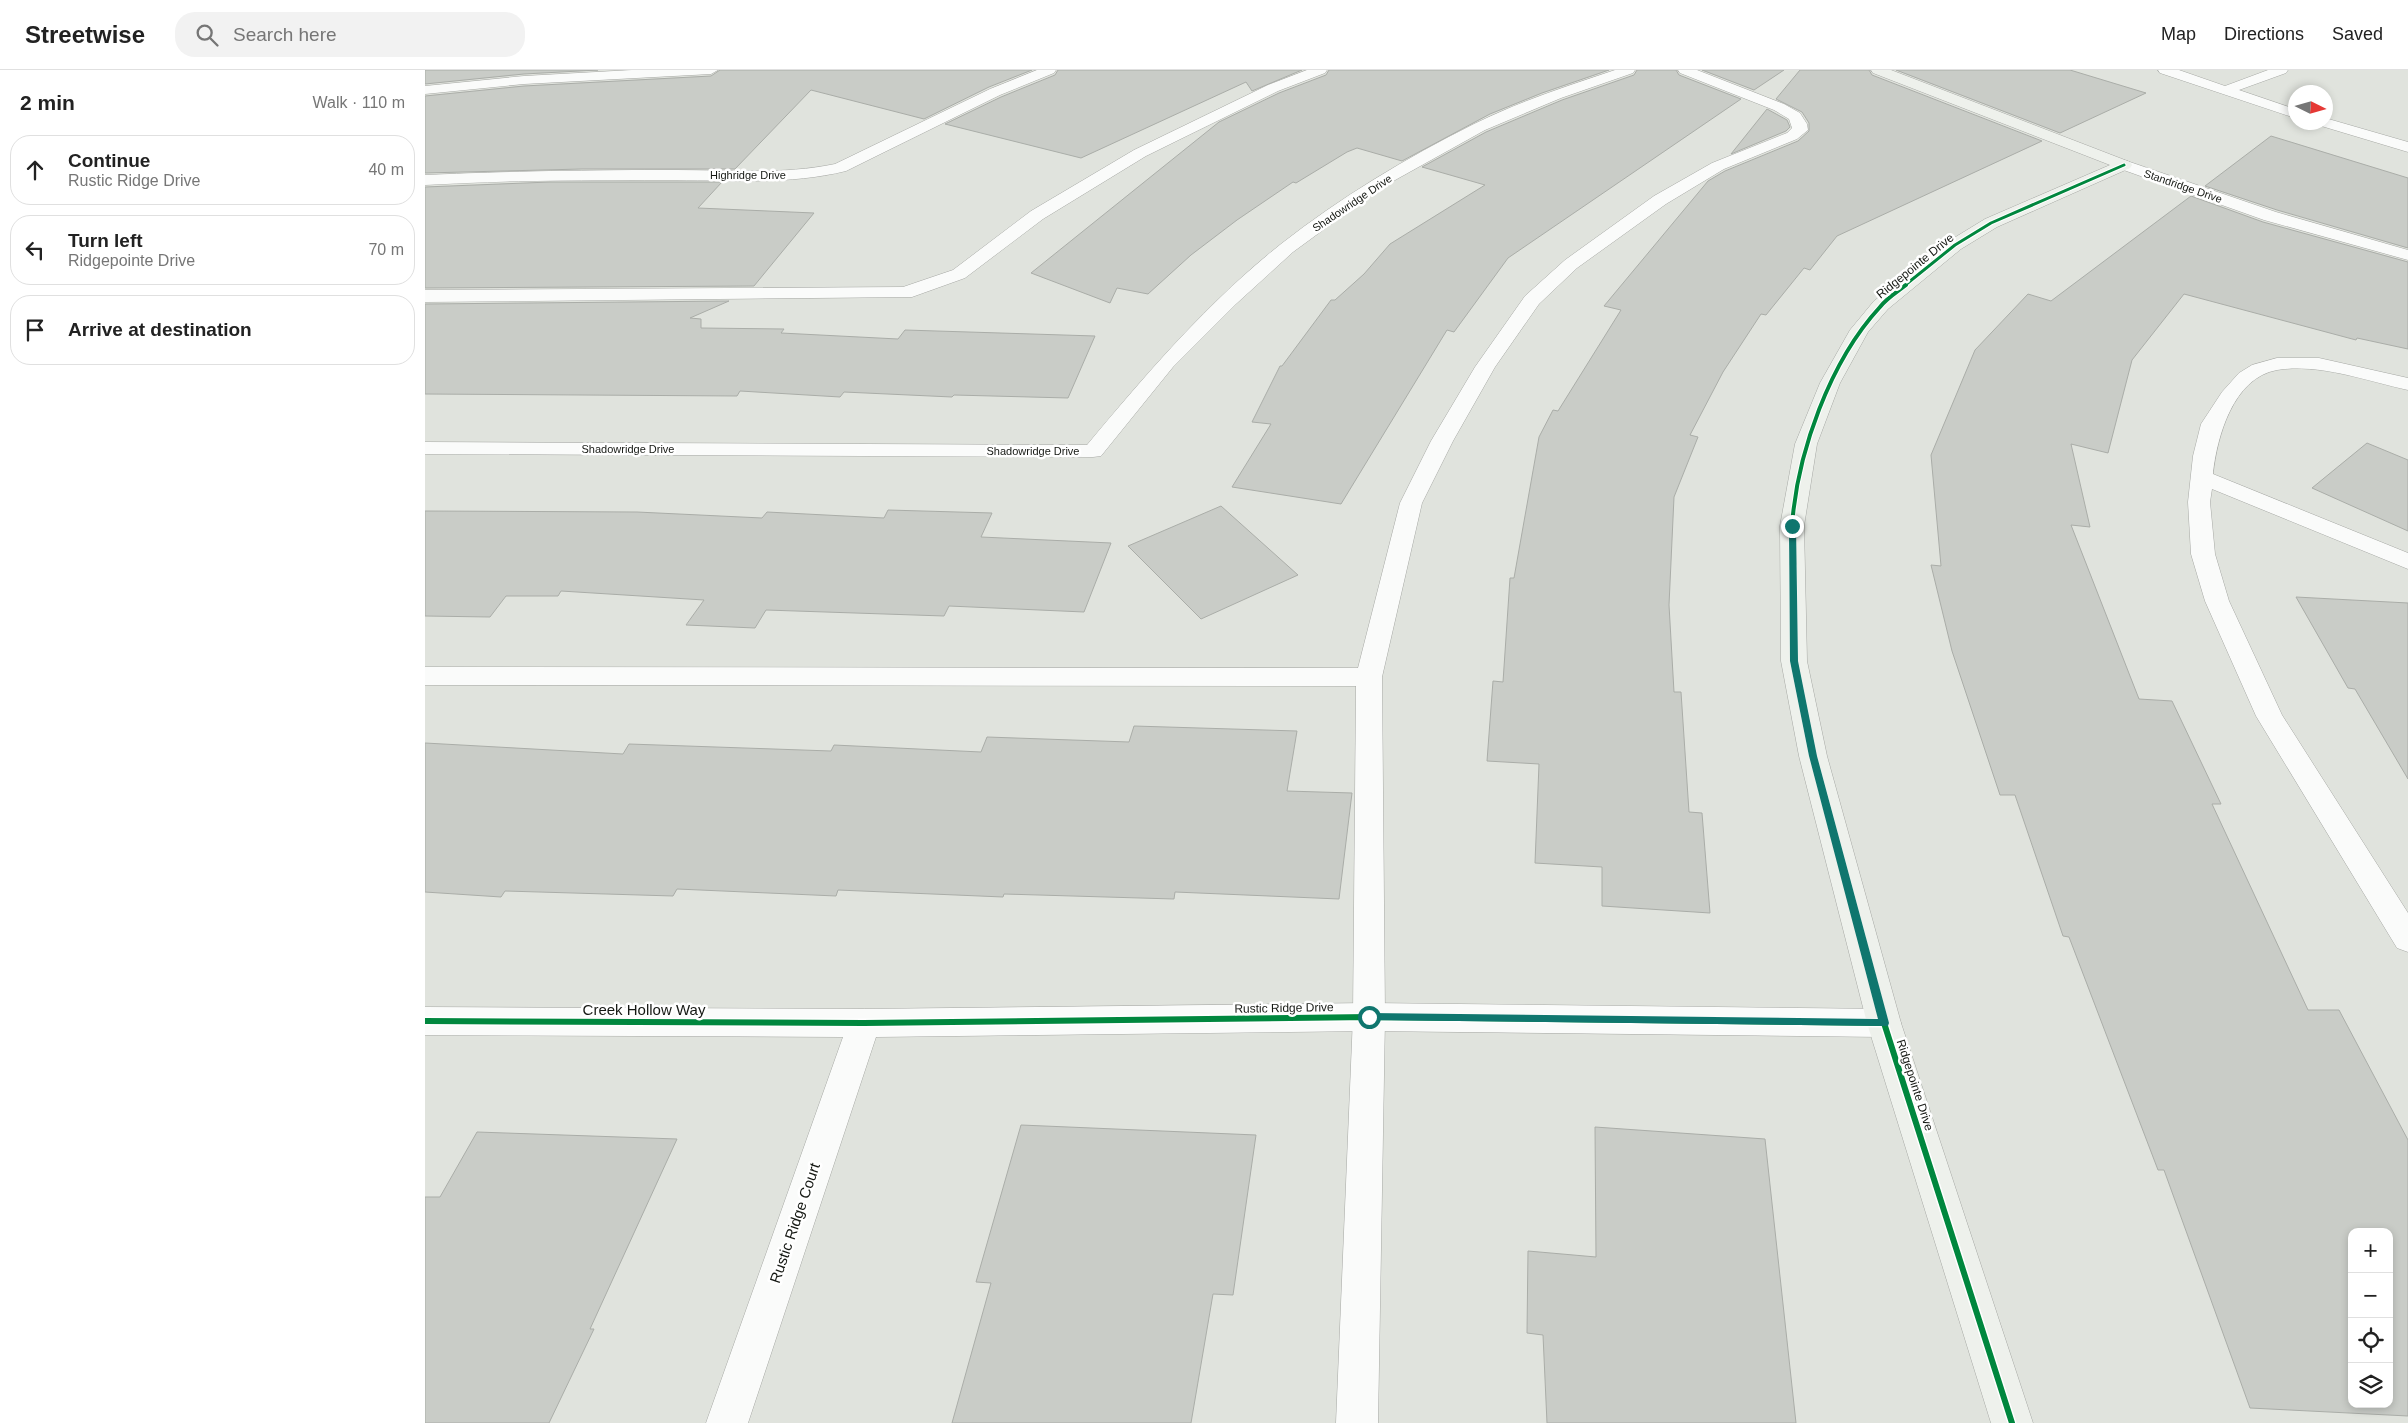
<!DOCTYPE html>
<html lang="en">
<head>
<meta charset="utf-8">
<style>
  :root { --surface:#fff; --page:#f2f2f2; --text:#222; --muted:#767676; --line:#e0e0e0 }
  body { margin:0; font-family:Helvetica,sans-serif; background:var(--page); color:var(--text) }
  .controls { position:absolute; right:15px; bottom:15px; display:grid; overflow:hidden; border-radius:10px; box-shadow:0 2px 8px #0003 }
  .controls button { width:45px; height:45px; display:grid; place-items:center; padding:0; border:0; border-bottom:1px solid var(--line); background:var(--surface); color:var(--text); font:25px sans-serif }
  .compass { position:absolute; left:1863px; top:15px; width:45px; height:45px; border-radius:50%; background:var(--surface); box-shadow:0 2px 8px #0003; rotate:95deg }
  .stop { position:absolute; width:15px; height:15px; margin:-11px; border:4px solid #0f766e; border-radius:50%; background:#fff }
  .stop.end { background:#0f766e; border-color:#fff; box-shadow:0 1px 5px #0008 }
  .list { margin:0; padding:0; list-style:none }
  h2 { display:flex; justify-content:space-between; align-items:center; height:65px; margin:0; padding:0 20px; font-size:21px }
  h2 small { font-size:16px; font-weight:400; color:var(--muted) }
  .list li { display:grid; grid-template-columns:32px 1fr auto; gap:15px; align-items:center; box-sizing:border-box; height:70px; margin:0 10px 10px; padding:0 10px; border:1px solid var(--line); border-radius:20px }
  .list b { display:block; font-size:19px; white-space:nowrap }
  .list p { margin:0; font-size:16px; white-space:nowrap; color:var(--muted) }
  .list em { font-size:16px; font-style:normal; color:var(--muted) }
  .icon { flex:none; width:28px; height:28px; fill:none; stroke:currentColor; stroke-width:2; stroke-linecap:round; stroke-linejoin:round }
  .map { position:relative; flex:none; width:1983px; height:1353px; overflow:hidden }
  header { display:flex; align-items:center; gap:30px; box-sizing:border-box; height:70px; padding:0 25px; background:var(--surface); border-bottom:1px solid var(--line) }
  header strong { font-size:24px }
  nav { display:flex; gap:28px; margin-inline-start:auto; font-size:18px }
  .search { width:350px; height:45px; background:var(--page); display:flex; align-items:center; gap:12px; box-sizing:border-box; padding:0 18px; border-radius:20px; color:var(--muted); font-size:19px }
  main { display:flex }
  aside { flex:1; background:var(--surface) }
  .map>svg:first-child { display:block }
  .building { fill:#c9ccc7; stroke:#aaada8; fill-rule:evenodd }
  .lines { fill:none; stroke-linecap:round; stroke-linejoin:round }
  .lane-casing { stroke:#a6a8a4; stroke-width:1 }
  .street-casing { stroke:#a6a8a4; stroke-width:1 }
  .secondary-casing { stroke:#a6a8a4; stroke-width:1 }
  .lane { fill:#fafbfa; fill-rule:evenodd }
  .street { fill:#fafbfa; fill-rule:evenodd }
  .secondary { fill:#eef1ec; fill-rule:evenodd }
  .cycleway-far3-casing { stroke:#fff; stroke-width:5 }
  .cycleway-far2-casing { stroke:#fff; stroke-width:6 }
  .cycleway-far1-casing { stroke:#fff; stroke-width:8 }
  .cycleway-casing { stroke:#fff; stroke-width:9 }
  .cycleway-far3 { stroke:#00873e; stroke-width:3 }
  .cycleway-far2 { stroke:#00873e; stroke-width:4 }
  .cycleway-far1 { stroke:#00873e; stroke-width:5 }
  .cycleway { stroke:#00873e; stroke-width:6 }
  .route { fill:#0f766e }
  .labels { text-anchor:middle; stroke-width:5; stroke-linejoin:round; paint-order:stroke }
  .far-street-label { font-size:11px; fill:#151813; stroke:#fff }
  .street-label { font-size:12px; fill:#151813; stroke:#fff }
  .near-street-label { font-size:15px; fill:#151813; stroke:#fff }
</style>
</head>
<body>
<header>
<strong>Streetwise</strong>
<div class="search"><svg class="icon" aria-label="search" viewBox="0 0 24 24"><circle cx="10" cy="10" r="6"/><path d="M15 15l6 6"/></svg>Search here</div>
<nav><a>Map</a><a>Directions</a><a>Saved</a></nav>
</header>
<main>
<aside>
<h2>2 min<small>Walk · 110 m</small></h2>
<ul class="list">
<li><svg class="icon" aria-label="ahead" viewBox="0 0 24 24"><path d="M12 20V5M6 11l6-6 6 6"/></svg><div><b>Continue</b><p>Rustic Ridge Drive</p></div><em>40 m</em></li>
<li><svg class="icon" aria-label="left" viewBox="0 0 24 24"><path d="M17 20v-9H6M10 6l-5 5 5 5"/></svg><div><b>Turn left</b><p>Ridgepointe Drive</p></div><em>70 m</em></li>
<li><svg class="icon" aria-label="arrive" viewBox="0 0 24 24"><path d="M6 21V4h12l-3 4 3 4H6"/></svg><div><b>Arrive at destination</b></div></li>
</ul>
</aside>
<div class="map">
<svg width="1983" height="1353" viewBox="0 0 1983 1353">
  <rect width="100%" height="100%" fill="#e0e3dd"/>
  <!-- building -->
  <g class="building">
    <path d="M0,0H173L99,4L0,14Z"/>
    <path d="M295,0H607L564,17L499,49L386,20L310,99H157L0,103V26L99,16L286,6Z"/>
    <path d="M633,0H877L827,21L821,12L656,88L520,54L576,27L630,5Z"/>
    <path d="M904,0H1184L1117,23L1065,44L977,91L932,78L922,82L871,113L868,112L812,150L766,185L723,224L692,218L685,233L606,203L794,52L854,23L901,5Z"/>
    <path d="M1212,0H1251L1254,5L1316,29L1083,188L1029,262L1022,260L916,434L807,417L846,354L827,352L855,296H857L906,230H910L939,204L965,174L1060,115L997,97L1061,62L1137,30L1209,5Z"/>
    <path d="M1277,0H1359L1329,20Z"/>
    <path d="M1375,0H1444L1447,5L1617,71L1412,166L1385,200L1379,198L1341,245L1336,244L1298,302L1265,365L1273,367L1249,427L1244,535L1249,622H1256L1264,742L1277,743L1285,843L1177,836V797L1110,793L1114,694L1062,691L1068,611L1078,612L1085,508H1089L1114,367L1128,340L1133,341L1196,240L1179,236L1283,111L1300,101L1373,71L1384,61V53L1377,42L1351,29Z"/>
    <path d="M1471,0H1645L1721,23L1635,63Z"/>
    <path d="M1342,39L1362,50L1365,57L1361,61L1306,84Z"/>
    <path d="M1846,66L1983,108V178L1852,140L1780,116Z"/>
    <path d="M125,112H297L273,138L389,143L329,216L0,218V117Z"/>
    <path d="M1766,126L1838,152L1983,192V279L1932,268L1931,270L1759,224L1707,290L1683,383L1646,374L1665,457L1646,455L1714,629L1747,631L1796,734H1787L1883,940H1914L1983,1070V1346L1825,1338L1739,1100H1733L1644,867L1638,866L1590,725H1575L1527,581L1506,495L1516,496L1506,385L1550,280L1603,224L1626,231ZM1927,1162H1964V1334H1927Z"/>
    <path d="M304,231L265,248L276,249V258L359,259L356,263L473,269L480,260L670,266L643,328L529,325L527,327L419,322L415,327L315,321L312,326L0,324V234Z"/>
    <path d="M1942,373L1983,390V461L1887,418Z"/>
    <path d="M796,436L873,505L776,549L703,476Z"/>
    <path d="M463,440L567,443L556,467L686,473L659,542L524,536L519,546L341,540L330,558L261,555L279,530L136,521L133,526H81L65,547L0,546V441L212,442L337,448L342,442L459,448Z"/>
    <path d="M1871,527L1983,533V709L1930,619L1923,618Z"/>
    <path d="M709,656L872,661L862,721L927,723L914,829L750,822L749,829L579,824L578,827L413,820L411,826L252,819L248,826L80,821L76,827L0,822V673L198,684L204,674L406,681L409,675L556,682L562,667L704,672Z"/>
    <path d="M596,1055L831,1065L808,1225L788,1224L766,1353H527L566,1213L551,1212Z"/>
    <path d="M1170,1057L1340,1069L1371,1353H1122L1118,1265L1102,1263L1103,1181L1171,1187Z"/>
    <path d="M52,1062L252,1069L165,1259H169L124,1353H0V1127H15Z"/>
  </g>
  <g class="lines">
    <defs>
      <g id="lane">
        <path d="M207,0H293L286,4L99,14L0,24V16L99,6Z"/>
        <path d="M882,0H902L900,3L853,21L721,86L618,149L540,208L487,227L0,232V220L478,217L528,200L606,141L709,80L843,15Z"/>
        <path d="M1253,0H1272L1359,34L1375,43L1382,54L1383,60L1372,69L1299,99L1241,134L1152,198L1114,234L1070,297L1028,371L997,433L957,607L960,947L953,1353H911L928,947L931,616L0,615V597L933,598L975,433L1006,371L1050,297L1100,226L1140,190L1229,126L1287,93L1362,63L1367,58L1364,49L1349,40L1255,3Z"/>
        <path d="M1733,0H1754L1800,16L1843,0H1863L1861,3L1814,20L1870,39V48L1735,3Z"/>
        <path d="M1900,48L1983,72V82L1893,55L1891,52H1900Z"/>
        <path d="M1852,288H1894L1983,308V320C1942,311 1894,293 1852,300C1808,308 1792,367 1788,404L1983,483V499L1787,419L1785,432L1790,484L1804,531L1857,645L1983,843V882L1972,878L1831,646L1780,531L1766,484L1763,432L1768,386L1776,354L1797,322L1814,303L1827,295Z"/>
      </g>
      <g id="street">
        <path d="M612,0H631L629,3L575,25L421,101C364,115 308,110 251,110C167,110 83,110 0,115V105C84,101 167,100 251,100C305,100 357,105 410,94L565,19Z"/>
        <path d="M1190,0H1210L1208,3L1136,28L1060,60L954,119L868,182L811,234L748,297L676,386L668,387L0,384V372L662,375C722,303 783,232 856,174C916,127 981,88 1049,54C1093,32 1142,16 1190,0Z"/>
        <path d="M1699,90L1851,142L1983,180V190L1839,150L1693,98L1691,95L1693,92Z"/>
        <path d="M944,933L1459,939L1471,943L1476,953L1471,963L1459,967L944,961L451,967L323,1353H281L418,967L0,965V937L439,939Z"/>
      </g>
      <path id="secondary" d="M1446,0H1466L1705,92L1707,95L1705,98L1572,157L1536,179L1463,239L1443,262L1415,313L1392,374L1379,456L1382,591L1402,686L1476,953L1608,1353H1566L1442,953L1374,686L1356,591L1355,456L1370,374L1395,313L1425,260L1449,231L1524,171L1560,149L1685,95L1448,3Z"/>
    </defs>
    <!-- lane casing -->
    <use href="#lane" class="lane-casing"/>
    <!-- street casing -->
    <use href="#street" class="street-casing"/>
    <!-- secondary casing -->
    <use href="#secondary" class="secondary-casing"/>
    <!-- lane -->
    <use href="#lane" class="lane"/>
    <!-- street -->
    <use href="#street" class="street"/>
    <!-- secondary -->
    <use href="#secondary" class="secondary"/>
    <defs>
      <path id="cycleway-far3" d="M1479,216L1530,175L1566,153L1699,95"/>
      <path id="cycleway-far2" d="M1368,498C1367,485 1366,470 1367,456C1372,383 1405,291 1455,237C1462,228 1472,222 1481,215"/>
      <path id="cycleway-far1" d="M1368,497L1369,591L1388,686L1437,868"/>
      <g id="cycleway">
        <path d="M1436,867L1459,953L1587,1353"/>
        <path d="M0,951L439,953L944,947L1459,953"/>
      </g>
    </defs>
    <!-- cycleway-far3 casing -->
    <use href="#cycleway-far3" class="cycleway-far3-casing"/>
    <!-- cycleway-far2 casing -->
    <use href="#cycleway-far2" class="cycleway-far2-casing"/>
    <!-- cycleway-far1 casing -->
    <use href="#cycleway-far1" class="cycleway-far1-casing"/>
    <!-- cycleway casing -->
    <use href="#cycleway" class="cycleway-casing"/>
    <!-- cycleway-far3 -->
    <use href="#cycleway-far3" class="cycleway-far3"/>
    <!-- cycleway-far2 -->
    <use href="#cycleway-far2" class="cycleway-far2"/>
    <!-- cycleway-far1 -->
    <use href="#cycleway-far1" class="cycleway-far1"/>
    <!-- cycleway -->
    <use href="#cycleway" class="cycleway"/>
  </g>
  <!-- route -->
  <path class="route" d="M1367,454L1371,456L1373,591L1392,686L1464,953L1463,956L941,950V944L944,943L1453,949L1384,686L1365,591L1364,456Z"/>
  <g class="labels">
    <!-- far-street labels -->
    <g class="far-street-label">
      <text x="323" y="109">Highridge Drive</text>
      <text transform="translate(1758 116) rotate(19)" y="4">Standridge Drive</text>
      <text transform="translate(927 133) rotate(-34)" y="4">Shadowridge Drive</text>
      <text x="203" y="383">Shadowridge Drive</text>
      <text x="608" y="385">Shadowridge Drive</text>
    </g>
    <!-- street labels -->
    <g class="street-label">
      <text transform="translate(1490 196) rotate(-39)" y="4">Ridgepointe Drive</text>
      <text transform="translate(859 938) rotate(-1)" y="4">Rustic Ridge Drive</text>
      <text transform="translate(1490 1015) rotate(72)" y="4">Ridgepointe Drive</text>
    </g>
    <!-- near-street labels -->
    <g class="near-street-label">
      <text x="219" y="945">Creek Hollow Way</text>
      <text transform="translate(370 1153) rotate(-71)" y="5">Rustic Ridge Court</text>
    </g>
  </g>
</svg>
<div class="controls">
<button>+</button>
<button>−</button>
<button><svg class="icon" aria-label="locate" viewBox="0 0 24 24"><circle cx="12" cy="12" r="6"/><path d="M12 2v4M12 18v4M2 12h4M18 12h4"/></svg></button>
<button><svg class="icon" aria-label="layers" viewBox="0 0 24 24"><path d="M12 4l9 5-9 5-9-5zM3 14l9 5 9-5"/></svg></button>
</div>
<svg class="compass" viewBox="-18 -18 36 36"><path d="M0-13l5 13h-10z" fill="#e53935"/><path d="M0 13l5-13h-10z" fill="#767676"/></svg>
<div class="stop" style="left:944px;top:947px"></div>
<div class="stop end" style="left:1367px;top:456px"></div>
</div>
</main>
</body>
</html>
